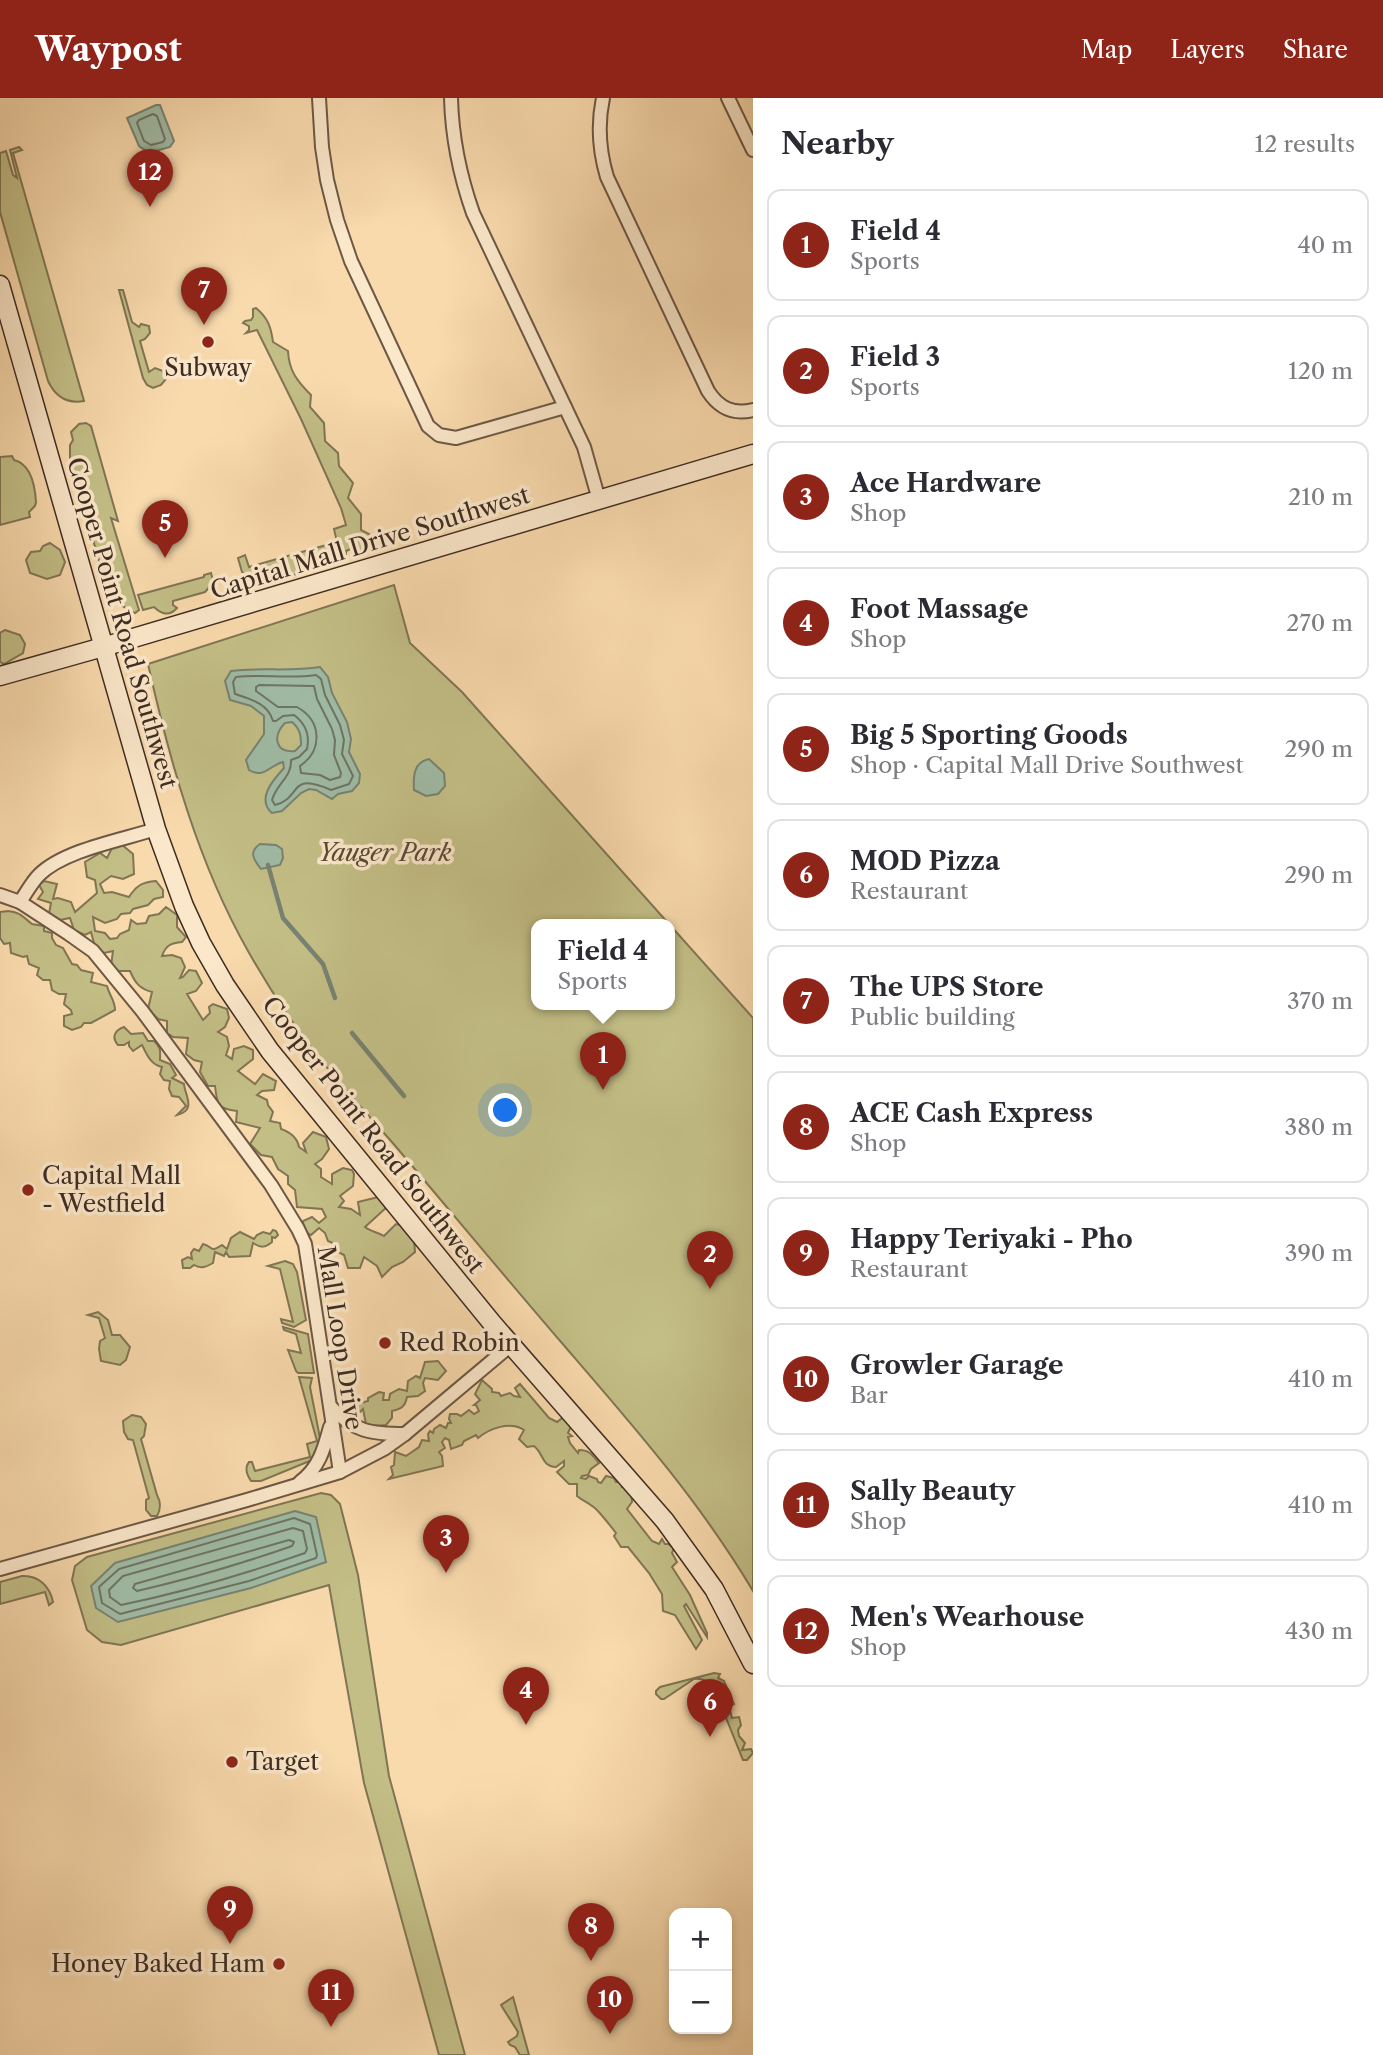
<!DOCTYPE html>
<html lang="en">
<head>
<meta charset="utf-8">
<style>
  :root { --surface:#fff; --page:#f2f2f3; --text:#2b2b33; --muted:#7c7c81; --line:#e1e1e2; --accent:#8f2418 }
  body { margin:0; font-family:"Libre Caslon Text",serif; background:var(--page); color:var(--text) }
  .controls { position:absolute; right:21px; bottom:21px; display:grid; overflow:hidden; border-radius:14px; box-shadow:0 4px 10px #0003 }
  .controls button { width:63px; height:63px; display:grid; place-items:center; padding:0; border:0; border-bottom:2px solid var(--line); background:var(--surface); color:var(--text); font:35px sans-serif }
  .you { position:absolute; left:506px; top:1013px; width:24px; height:24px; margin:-18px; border:5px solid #fff; border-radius:50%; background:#1a73e8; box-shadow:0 0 0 10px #1a73e833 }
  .badge { display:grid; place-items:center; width:46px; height:46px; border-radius:50%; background:var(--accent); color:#fff; font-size:23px; font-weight:700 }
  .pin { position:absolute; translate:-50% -58px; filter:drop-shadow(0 2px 4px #0008) }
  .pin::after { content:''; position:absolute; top:37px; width:24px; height:21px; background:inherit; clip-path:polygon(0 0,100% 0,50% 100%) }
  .popup { position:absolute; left:531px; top:821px; width:144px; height:91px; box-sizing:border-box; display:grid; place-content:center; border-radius:14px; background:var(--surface); filter:drop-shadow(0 2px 5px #0005); font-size:23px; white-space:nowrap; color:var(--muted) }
  .popup b { font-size:26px; color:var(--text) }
  .popup::after { content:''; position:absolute; left:50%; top:100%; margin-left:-14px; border:14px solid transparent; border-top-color:var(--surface) }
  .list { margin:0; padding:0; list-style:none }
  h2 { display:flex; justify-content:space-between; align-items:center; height:91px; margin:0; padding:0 28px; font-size:30px }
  h2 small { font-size:23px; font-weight:400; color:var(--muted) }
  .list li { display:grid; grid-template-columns:46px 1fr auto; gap:21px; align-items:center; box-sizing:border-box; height:112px; margin:0 14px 14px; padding:0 14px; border:2px solid var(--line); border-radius:14px }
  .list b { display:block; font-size:26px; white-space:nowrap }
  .list p { margin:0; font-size:23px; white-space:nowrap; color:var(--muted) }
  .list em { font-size:23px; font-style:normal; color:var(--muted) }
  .map { position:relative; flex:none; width:753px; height:1957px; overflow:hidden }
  header { display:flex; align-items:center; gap:42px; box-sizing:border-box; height:98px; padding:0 35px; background:var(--accent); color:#fff }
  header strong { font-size:33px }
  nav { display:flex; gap:38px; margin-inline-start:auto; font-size:24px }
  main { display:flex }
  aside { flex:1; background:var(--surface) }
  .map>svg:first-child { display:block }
  .green { fill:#c3be86; stroke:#807554; stroke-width:2 }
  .water { fill:#9fbba5; stroke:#788271; stroke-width:2; fill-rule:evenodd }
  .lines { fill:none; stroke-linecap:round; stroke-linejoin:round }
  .shore { stroke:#6e7464; stroke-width:2 }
  .stream { stroke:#788271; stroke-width:4.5 }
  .street-casing { stroke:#6d5845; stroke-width:16 }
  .secondary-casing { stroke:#3e2c22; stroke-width:21 }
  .street { stroke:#fbe7ca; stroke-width:12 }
  .secondary { stroke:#fbe7ca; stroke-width:18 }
  .poi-dot { fill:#8f2418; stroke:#fbe7ca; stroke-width:2.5 }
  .labels { text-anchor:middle; stroke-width:7; stroke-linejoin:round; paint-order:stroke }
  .poi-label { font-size:24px; fill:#3e2c22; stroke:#fbe7ca; text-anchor:start }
  .street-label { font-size:24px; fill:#3e2c22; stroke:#fbe7ca }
  .park-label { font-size:24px; font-style:italic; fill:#594936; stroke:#fbe7ca }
</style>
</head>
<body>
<header>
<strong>Waypost</strong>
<nav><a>Map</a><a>Layers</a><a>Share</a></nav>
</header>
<main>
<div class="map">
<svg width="753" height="1957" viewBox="0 0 753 1957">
  <rect width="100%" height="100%" fill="#f9daad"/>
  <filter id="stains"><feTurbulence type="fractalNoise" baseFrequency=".00286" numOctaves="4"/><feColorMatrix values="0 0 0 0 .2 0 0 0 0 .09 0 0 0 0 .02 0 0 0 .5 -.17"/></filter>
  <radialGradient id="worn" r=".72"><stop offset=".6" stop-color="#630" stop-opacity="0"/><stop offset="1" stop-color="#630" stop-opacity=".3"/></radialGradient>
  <!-- green -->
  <g class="green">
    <path d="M19,49L22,52L13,55L84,303C67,306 55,298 48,283L0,114V55L6,53L13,77L17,80L10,52Z"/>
    <path d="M119,192H123L132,224L139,229L141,226L149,228L150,235L145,241L140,243L149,274L155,270L163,273L166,281L161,287L153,290L147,287L143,280Z"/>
    <path d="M256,210C268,220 271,229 273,244L288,253C289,273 297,283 311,297L310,309L324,325L325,343L338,355L339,368L353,385L348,400L361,416V432L380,442L366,446L359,454L353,450L346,453V458L336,461L327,455L328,461L320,469H310L303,467L301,477L290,476L284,473V476L277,481L268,482L263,477L248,479L242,474L238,460L245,457L249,469L337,444L334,431L346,427L341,410L301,321L257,232L246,235L249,232V228L243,225L245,223L251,222L253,219V211Z"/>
    <path d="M86,325L91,328L118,423L111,420L139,512L135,515L110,501L70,362V347L73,342L71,334L79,326Z"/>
    <path d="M12,358L14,362C31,366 35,388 36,404L35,408L29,414L30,419L0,427V359Z"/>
    <path d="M50,445L60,452L65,464L60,477L47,481L30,475L26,462L31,454L40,453L43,448Z"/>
    <path d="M211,475L213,482L212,486L205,494L173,503V507L177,510C169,519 161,516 154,509L143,512L138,497L204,479V477Z"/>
    <path d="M394,487L410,545L462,594L669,826H536V906H670V827L753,920V1493C699,1402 630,1324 561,1244C506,1180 452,1115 397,1050C380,1030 362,1011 345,991C308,949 275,901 248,853C198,765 170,664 148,566Z"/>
    <path d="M5,532L20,537L25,546L23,555L4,566L0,564V535Z"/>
    <path d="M121,746L133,756L134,776L123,781L111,778L100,786L104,795L112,794L129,799C136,788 142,784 156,783L163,792V799L154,801L148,807L133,811L130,815L121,816L117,821L105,825L93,819L95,833L105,835L110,841L117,840L120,836L129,832L131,822L137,826L146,825L149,818L159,816L166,809L177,817V829L186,839L182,844C171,845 166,847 162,858L172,857L181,860L185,869L180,880L183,879L189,872L196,873L202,885L196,893L187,896L203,922L210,915L209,909L213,906L227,911L229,920L225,929L218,934L227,939L229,948L226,957L232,961L234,951L244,948L253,952V961L238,973L255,986L263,976L276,983L274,992L262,993L257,997L267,1002L268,1007L273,1014L270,1023L280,1025L281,1031C290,1034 297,1039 299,1049L306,1054L303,1045L313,1034L326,1039L329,1051L322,1061L315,1066L321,1071V1079L332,1086V1076L343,1070L352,1072L354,1076L353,1088L340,1098L344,1103L339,1109L351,1111L360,1117L358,1104L378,1099L387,1109L365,1129C371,1134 378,1134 384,1138L396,1126L408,1129L414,1141L415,1154L403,1164L392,1169L382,1179L377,1168L364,1159L360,1170H348L344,1157L338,1154L335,1146L328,1143L325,1135L319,1130L311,1137L304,1134L303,1123L312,1119L319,1125L326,1119L322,1111L297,1109L295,1092L288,1086V1078L278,1071L272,1059L261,1057L250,1046L260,1030L236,1024L237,1013C218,1011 217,1007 215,988H208L200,974L202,964L194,962L186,956L188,940L173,939L167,935V923L158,921L148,911L152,894C140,891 135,885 130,873H118L111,868L113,853L104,855L95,849L91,834L85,837L74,832L70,820L60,822L49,816L51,805L38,801L43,794L39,787L44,783L57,786L53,801L58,800L71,804L75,814L97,795L95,782L87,779L85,764L100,755L107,760L112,750Z"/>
    <path d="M8,813C20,814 23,819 32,826L44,828V833L52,835V840L56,847L63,850L72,866L77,867L81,872L93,875L91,884L107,888C109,897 115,902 115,912L91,925H84L81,929L72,932L64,928V918L72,916L71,912L64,906L66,896H59L52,892L50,882H43L37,877L39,870L29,866L27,858L23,859L11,855L10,845L4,846L0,840V814Z"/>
    <path d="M124,929L131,936L143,935L148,943H154C162,950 160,954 160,962L170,966L176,977L172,980L184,986C185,998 197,1012 177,1017L186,1008L179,999L172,998L169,991L170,983L164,982L160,976L162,969C151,967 147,957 142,947L133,953L129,948V944L124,947H118C111,939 115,932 124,929Z"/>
    <path d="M273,1132L276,1133L278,1137L275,1140L272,1139V1144C265,1150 261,1150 253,1145L250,1158L229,1159L226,1154L224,1158L215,1154L213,1165C206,1169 201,1171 194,1167L190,1170H183L182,1162L188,1159L192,1161L191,1155L194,1151L199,1153L203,1146C214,1149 209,1155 222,1147L227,1151L231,1140L240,1134L254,1141L257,1137L263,1134L270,1136Z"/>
    <path d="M285,1163L293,1166L297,1174L306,1222L294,1229L282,1225L281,1221L293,1224L280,1171L268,1168Z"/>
    <path d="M98,1214L108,1222L112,1237H120L130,1249L126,1262L120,1267L101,1263L99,1251L100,1243L105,1240L99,1220L88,1217Z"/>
    <path d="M283,1229L308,1236L314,1275H298L296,1273L288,1252L301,1255L296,1236L284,1232Z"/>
    <path d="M438,1263L446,1273L438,1282L425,1280L423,1285L425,1293L418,1298L407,1299C405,1309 401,1311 392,1313V1320L386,1327L374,1328L366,1326L363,1311L360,1314H350L348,1311L352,1301L357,1300L361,1305L368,1303V1300L379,1294L384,1295L383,1302H389L390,1296L399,1291L407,1293L408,1283L416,1278L420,1280L425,1264Z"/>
    <path d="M299,1279L312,1280L310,1289L320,1340V1347L317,1360L261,1383H251C247,1377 244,1370 249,1364H252L255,1373L310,1359L307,1346L317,1343Z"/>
    <path d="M482,1282L492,1291V1294L499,1295L501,1298L510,1295L514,1298L520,1299L515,1290L520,1286L549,1320L557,1324L566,1317L572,1326L568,1335L572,1338L568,1339L570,1345L578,1355L579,1352C590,1352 592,1357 599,1365L591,1371L588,1377L582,1378L581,1380L586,1381L589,1378L597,1381L598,1384L601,1385L606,1378L614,1380L616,1384H623L622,1389L626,1388L631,1393L632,1404L627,1411L652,1443L659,1446L662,1441L665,1446H668L674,1450L672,1455L677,1464L672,1469L690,1497L707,1535V1539L686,1506L684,1508L702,1542L696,1551L675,1517L663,1513L662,1496L649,1475L628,1449H621L614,1438L616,1435C612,1430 597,1410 592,1408C587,1404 583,1403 577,1398V1386H569L557,1374L564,1368V1363L556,1369C541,1368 544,1356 534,1348L527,1349L519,1341L524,1332C510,1323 490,1330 478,1340L476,1337L464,1343L462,1347L451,1351L449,1342L445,1340L442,1344L445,1350L439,1354L442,1358L443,1368L389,1381L393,1377L391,1369L394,1367L395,1354L406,1358L419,1349L422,1342L429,1343L428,1336L430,1333L433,1335L434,1331L440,1327L446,1330L448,1325H451L449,1321L450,1316H457L461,1318L469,1312L474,1316L479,1313L476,1307H474L480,1302L475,1296Z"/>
    <path d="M132,1317L141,1319L146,1326L144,1338L141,1341L157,1397C161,1404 161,1411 157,1418H151L146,1412V1402L149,1400L133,1342L128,1341L124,1334L123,1323Z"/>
    <path d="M321,1395L331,1397L340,1406L358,1477L389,1678L465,1957H439L364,1685L329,1487L121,1547L102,1544L87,1532L72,1482L75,1468L87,1459Z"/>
    <path d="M22,1478C39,1477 50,1489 53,1504L49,1507L45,1494L0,1506V1484Z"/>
    <path d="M714,1575L720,1576L718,1580L724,1583L734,1606L729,1609L732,1620L739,1619L741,1627L738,1632L739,1638L745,1645L742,1652L751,1651L753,1655L747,1662H743L714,1590C709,1583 703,1580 694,1581L664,1601H661L656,1596V1593L660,1589Z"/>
    <path d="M513,1899L529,1957H520L515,1949L510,1947L508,1944L517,1938L518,1934L501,1907Z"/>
  </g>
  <!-- water -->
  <g class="water">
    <path d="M156,7H160L174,43L170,49L149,55L139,48L127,20Z"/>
    <path d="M320,569L328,579L332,595L347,624L351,641L349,654L360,676L359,685L352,693L338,696L332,701L316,692L309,691L301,695L282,713L272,715C256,701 273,682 284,670L283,664C270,667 264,681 249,672L246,662L264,636V618L251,608L230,602L225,583L231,573C261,569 290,574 320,569ZM292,624C300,631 301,637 301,647L295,653C274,655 273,637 285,625Z"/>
    <path d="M429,661L444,675L445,688L438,696L426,698L414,692C413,678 414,664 429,661Z"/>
    <path d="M260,746L276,747L282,751L283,760L280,767L261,771C254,762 248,754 260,746Z"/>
    <path d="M295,1413L316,1419L326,1464L251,1490L118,1524L96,1510L91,1488L115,1465Z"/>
  </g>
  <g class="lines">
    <!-- shore -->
    <g class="shore">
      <path d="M153,16L157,18L165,41L163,44L151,47L144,43L137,25L139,22Z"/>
      <path d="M316,577L321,581L325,597L340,627L344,642L342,656L353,678L349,686L331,692C287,673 303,700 275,707L272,702C277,685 292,679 291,662L299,659L307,651C310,637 306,626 294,617L283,618L276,623H273C268,605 250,601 235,596L233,584L236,579C263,576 289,581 316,577Z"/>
      <path d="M259,587L314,588L317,601L332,631L335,642L334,657L341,675L340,679L330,682L320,677L301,675L300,668C323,652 322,623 297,609H278L256,593V589Z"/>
      <path d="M294,1420L310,1426L317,1457L316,1460L249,1483L120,1516L102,1505L99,1489L119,1471Z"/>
      <path d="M293,1430L303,1433L307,1451L305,1455C245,1476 184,1494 121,1507L110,1499L109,1492L123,1478Z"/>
      <path d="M289,1442L294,1444L292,1448C241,1466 189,1481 137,1493L133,1490L135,1486Z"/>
    </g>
    <!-- stream -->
    <g class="stream">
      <path d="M268,767L283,820L323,866L335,900"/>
      <path d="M352,935L404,998"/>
    </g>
    <defs>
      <g id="street">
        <path d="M319,0L322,49L327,82L337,122L351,163L428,328L439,337L456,340L565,309"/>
        <path d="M451,0C452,39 460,78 473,115L584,349L599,402"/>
        <path d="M603,0C597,28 599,52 607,79L708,293C719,310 733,317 753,312"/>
        <path d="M728,0L753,52"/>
        <path d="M0,797L20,804L69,836L93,853L143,914L271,1087L298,1131L305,1146L308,1165L340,1374"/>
        <path d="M20,804C26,795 32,784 39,777C64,752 122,742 156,731"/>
        <path d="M330,1308C354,1334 371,1336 405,1336"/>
        <path d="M300,1384C319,1370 324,1351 330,1329"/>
        <path d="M0,1471L247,1402L340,1374L384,1351L405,1336L511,1247"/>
      </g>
      <g id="secondary">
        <path d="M0,187L156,731L184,808L201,845L225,887L270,953L492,1225L665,1423L714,1491L753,1566"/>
        <path d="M0,578L103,549L753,356"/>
      </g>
    </defs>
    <!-- street casing -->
    <use href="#street" class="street-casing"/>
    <!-- secondary casing -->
    <use href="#secondary" class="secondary-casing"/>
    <!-- street -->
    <use href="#street" class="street"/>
    <!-- secondary -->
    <use href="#secondary" class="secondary"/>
  </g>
  <!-- markers -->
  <g class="poi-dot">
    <circle cx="208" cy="244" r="7"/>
    <circle cx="28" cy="1092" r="7"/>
    <circle cx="385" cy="1245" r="7"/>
    <circle cx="232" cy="1664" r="7"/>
    <circle cx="279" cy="1866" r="7"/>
  </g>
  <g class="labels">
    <!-- poi labels -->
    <g class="poi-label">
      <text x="208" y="278" text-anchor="middle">Subway</text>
      <text x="42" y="1086">Capital Mall<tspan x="42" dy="28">- Westfield</tspan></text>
      <text x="399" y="1253">Red Robin</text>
      <text x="246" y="1672">Target</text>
      <text x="265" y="1874" text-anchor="end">Honey Baked Ham</text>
    </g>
    <!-- street labels -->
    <g class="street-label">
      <text transform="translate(370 445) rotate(-17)" y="8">Capital Mall Drive Southwest</text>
      <text transform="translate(122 525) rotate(74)" y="8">Cooper Point Road Southwest</text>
      <text transform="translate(373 1037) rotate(52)" y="8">Cooper Point Road Southwest</text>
      <text transform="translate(340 1240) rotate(81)" y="8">Mall Loop Drive</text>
    </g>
    <!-- park labels -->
    <g class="park-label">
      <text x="385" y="763">Yauger Park</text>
    </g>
  </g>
  <rect width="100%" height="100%" filter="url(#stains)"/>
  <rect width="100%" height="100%" fill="url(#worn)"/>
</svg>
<div class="controls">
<button>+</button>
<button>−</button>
</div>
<div class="you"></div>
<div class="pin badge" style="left:603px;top:992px">1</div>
<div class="popup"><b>Field 4</b>Sports</div>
<div class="pin badge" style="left:710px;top:1191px">2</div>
<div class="pin badge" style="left:446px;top:1475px">3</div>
<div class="pin badge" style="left:526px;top:1627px">4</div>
<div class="pin badge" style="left:165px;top:460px">5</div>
<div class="pin badge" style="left:710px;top:1639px">6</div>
<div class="pin badge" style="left:204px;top:227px">7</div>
<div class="pin badge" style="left:591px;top:1863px">8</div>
<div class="pin badge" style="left:230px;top:1846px">9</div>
<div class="pin badge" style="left:610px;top:1936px">10</div>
<div class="pin badge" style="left:331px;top:1929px">11</div>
<div class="pin badge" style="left:150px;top:109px">12</div>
</div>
<aside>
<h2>Nearby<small>12 results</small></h2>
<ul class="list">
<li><span class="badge">1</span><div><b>Field 4</b><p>Sports</p></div><em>40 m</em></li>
<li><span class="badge">2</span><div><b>Field 3</b><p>Sports</p></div><em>120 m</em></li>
<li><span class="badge">3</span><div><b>Ace Hardware</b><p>Shop</p></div><em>210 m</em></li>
<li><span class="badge">4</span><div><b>Foot Massage</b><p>Shop</p></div><em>270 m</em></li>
<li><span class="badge">5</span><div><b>Big 5 Sporting Goods</b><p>Shop · Capital Mall Drive Southwest</p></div><em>290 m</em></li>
<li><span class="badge">6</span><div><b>MOD Pizza</b><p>Restaurant</p></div><em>290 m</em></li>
<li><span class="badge">7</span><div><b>The UPS Store</b><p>Public building</p></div><em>370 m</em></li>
<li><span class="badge">8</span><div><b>ACE Cash Express</b><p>Shop</p></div><em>380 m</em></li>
<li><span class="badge">9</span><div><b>Happy Teriyaki - Pho</b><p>Restaurant</p></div><em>390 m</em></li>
<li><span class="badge">10</span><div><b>Growler Garage</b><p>Bar</p></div><em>410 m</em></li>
<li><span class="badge">11</span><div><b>Sally Beauty</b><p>Shop</p></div><em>410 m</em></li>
<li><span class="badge">12</span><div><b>Men's Wearhouse</b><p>Shop</p></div><em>430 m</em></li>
</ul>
</aside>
</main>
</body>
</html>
